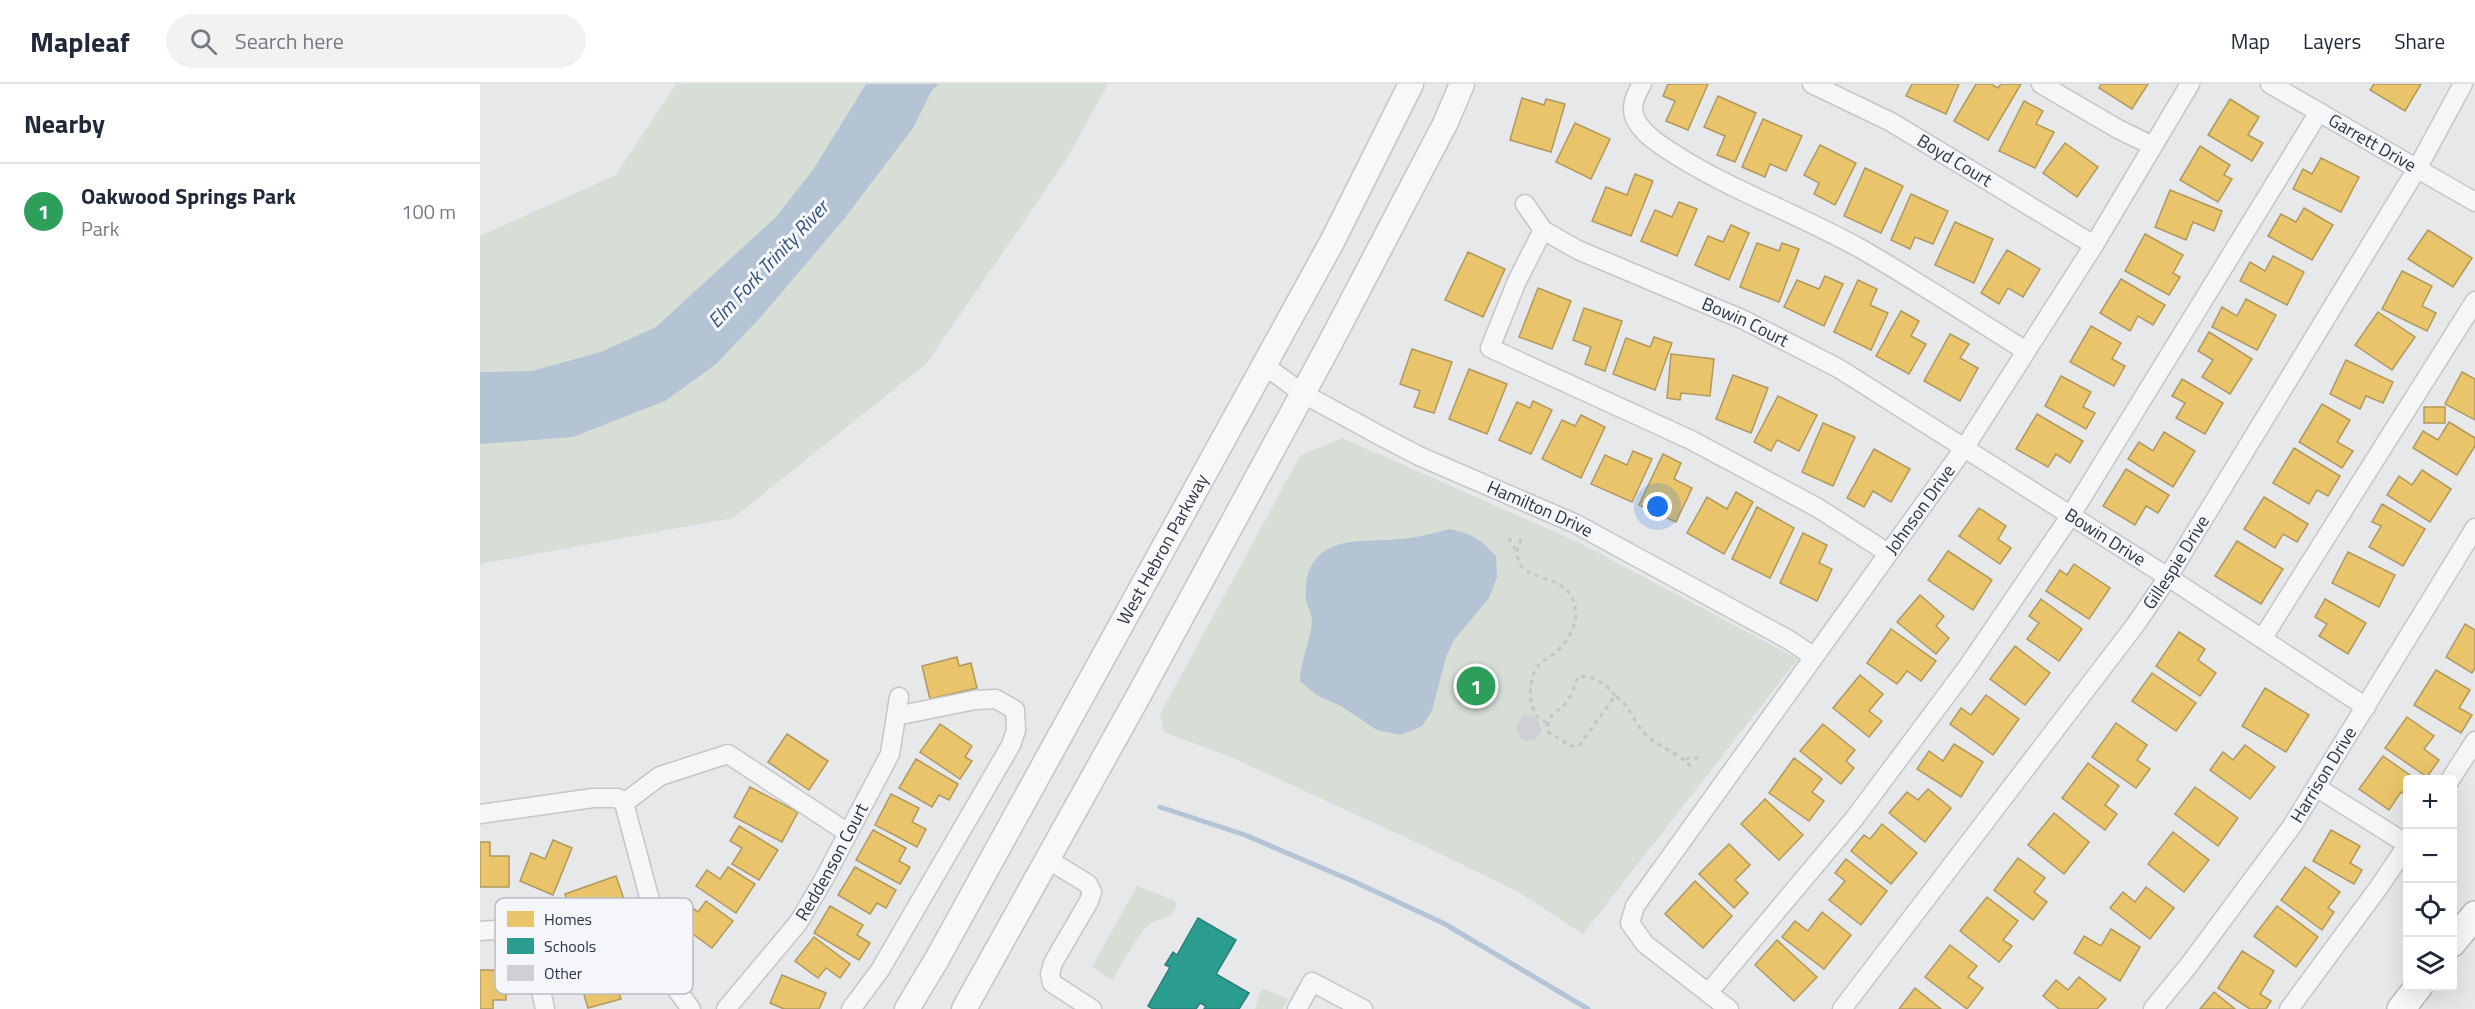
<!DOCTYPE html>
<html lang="en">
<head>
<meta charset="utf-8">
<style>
  :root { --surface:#fff; --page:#f2f2f3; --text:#1f2937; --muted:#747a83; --line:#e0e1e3; --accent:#6c737f }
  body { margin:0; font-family:"Titillium Web",sans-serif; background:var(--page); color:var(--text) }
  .controls { position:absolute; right:18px; bottom:18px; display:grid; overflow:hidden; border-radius:6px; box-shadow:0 6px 24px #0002 }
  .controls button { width:54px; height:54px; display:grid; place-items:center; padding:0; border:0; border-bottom:2px solid var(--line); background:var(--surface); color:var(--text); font:30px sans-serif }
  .you { position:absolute; left:1178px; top:423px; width:21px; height:21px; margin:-15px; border:4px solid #fff; border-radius:50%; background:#1a73e8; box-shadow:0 0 0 9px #1a73e833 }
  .badge { display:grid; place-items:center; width:39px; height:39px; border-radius:50%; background:var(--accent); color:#fff; font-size:20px; font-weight:700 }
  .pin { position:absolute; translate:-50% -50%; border:3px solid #fff; box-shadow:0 2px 6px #0006 }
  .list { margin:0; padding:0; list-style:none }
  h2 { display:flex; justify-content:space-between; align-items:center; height:78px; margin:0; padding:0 24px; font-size:26px }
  h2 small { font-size:20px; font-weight:400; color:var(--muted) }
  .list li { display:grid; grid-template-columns:39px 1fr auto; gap:18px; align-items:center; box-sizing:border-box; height:96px; padding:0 24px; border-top:2px solid var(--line) }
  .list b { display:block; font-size:22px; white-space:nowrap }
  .list p { margin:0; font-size:20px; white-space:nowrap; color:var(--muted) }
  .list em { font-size:20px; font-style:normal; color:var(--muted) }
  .icon { flex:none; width:33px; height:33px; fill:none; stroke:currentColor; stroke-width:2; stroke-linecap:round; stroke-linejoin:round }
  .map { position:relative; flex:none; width:1995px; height:925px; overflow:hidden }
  header { display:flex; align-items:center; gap:36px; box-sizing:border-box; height:84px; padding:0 30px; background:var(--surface); border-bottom:2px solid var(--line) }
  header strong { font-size:28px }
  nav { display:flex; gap:33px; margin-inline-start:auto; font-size:21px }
  .search { width:420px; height:54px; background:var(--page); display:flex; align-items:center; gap:15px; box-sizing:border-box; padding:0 21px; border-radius:33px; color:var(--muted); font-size:22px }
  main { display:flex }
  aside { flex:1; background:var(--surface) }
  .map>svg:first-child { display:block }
  .green { fill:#d6ded6 }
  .water { fill:#b4c4d5 }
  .homes { fill:#e9c46a; stroke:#b0995f; stroke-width:1.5 }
  .schools { fill:#2a9d8f; stroke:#2a7e79; stroke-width:1.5 }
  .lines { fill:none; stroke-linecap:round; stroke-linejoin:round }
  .stream { stroke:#b4c4d5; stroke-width:5 }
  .building { fill:#ced0d3 }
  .minor-casing { stroke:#c4c6c8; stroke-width:21 }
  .major-casing { stroke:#c2c5c8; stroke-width:27 }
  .highway-casing { stroke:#b8bbbf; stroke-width:30 }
  .path { stroke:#c5c6ca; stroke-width:3; stroke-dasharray:4.5 4.5; stroke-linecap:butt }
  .minor { stroke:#f5f6f7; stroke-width:18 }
  .major { stroke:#f8f8f8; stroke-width:24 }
  .highway { stroke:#f8f8f8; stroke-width:27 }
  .labels { text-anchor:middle; stroke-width:6; stroke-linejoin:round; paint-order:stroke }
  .street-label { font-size:18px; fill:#2b3445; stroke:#f4f6f9 }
  .water-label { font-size:20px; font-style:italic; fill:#34527a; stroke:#f4f6f9 }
  .key { fill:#f4f6f9; stroke:#b8bcc3; stroke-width:1.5 }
  .key-label { font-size:16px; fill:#2b3445 }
</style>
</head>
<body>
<header>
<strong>Mapleaf</strong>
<div class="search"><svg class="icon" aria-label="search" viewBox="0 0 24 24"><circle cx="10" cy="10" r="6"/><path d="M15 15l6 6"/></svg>Search here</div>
<nav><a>Map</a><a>Layers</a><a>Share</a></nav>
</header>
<main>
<aside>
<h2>Nearby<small></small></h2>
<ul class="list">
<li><span class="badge" style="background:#2e9e5b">1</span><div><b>Oakwood Springs Park</b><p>Park</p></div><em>100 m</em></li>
</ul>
</aside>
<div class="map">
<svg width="1995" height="925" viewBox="0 0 1995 925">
  <rect width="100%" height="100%" fill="#e6e8ea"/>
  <!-- green -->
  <g class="green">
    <path d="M196,0H628L586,76L447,279L253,434L0,480V152L136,91Z"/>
    <path d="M862,354L1100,459L1318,575L1103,850L1037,807L942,761L753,674L684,648L680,630L820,372Z"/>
    <path d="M657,802L694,816L696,820C695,836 680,833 669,841C659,847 640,885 632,896L612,883Z"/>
    <path d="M784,905L808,915L803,925H775L780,908Z"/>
  </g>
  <!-- water -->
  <g class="water">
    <path d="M386,0H459L452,6L433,44L364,135L279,235L235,281L185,317L93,353L0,360V288L52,287L121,268L176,243L296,133L333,86Z"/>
    <path d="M970,445C993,450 1000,455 1016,472L1017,493L1009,514L974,556L966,573L952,627L942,642L921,651L897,646L861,622L838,612L820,597C820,575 832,556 832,534C831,528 827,522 826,516C825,510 826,500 827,494C838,449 886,459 920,455C937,454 953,449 970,445Z"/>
  </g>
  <!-- homes -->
  <g class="homes">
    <path d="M1188,0H1228L1208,46L1186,37L1195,17L1183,12Z"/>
    <path d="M1432,0H1479L1466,30L1426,12Z"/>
    <path d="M1496,0H1511L1518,4L1521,0H1541L1508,56L1474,37Z"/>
    <path d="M1621,0H1668L1652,25L1619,4Z"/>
    <path d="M1894,0H1941L1925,27L1890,6Z"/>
    <path d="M1238,12L1276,29L1255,78L1237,71L1245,52L1224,43Z"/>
    <path d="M1042,14L1064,21L1066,15L1085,20L1071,68L1030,56Z"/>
    <path d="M1750,15L1779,33L1768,51L1783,59L1772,77L1728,51Z"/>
    <path d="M1544,17L1563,27L1556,40L1574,48L1555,84L1519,67Z"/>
    <path d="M1283,35L1322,52L1306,87L1290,80L1285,93L1262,83Z"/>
    <path d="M1095,39L1130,55L1111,95L1076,78Z"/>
    <path d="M1585,59L1618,83L1597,113L1563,89Z"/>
    <path d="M1340,61L1376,79L1355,121L1334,110L1339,99L1324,91Z"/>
    <path d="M1720,62L1750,81L1744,91L1752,95L1738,118L1700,96Z"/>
    <path d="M1841,74L1879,93L1861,128L1813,105L1823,85L1832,90Z"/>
    <path d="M1385,84L1423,102L1401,149L1364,132Z"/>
    <path d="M1155,90L1173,97L1151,152L1112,137L1126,103L1147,111Z"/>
    <path d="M1690,106L1742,127L1734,147L1713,138L1706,156L1675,143Z"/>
    <path d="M1431,110L1468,127L1453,160L1435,153L1430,165L1411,156Z"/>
    <path d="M1199,118L1217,125L1197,172L1161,157L1175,126L1192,133Z"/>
    <path d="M1824,124L1853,141L1832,176L1788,152L1801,130L1816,138Z"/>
    <path d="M1475,138L1513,155L1494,199L1455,181Z"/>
    <path d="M1251,141L1269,149L1249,196L1215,181L1228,152L1243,158Z"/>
    <path d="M1948,146L1992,174L1973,203L1928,175Z"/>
    <path d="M1665,150L1703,171L1693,189L1700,193L1689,211L1645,187Z"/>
    <path d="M1277,159L1299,167L1302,159L1319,165L1299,218L1260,203Z"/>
    <path d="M1527,166L1560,185L1543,213L1528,204L1519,220L1501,209Z"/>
    <path d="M988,168L1025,185L1003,233L965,216Z"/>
    <path d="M1793,172L1824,188L1807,221L1760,197L1770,178L1785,187Z"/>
    <path d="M1922,187L1952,202L1942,222L1956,229L1947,247L1902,225Z"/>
    <path d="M1345,192L1363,200L1344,242L1304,223L1317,196L1339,205Z"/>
    <path d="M1641,195L1685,221L1673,241L1658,232L1650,247L1620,229Z"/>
    <path d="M1378,196L1397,205L1390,221L1408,229L1391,266L1354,248Z"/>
    <path d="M1058,204L1091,217L1072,265L1039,253Z"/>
    <path d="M1766,215L1796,231L1777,266L1732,243L1742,223L1757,232Z"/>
    <path d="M1104,224L1142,237L1125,287L1105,280L1111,263L1093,256Z"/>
    <path d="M1421,227L1439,237L1431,252L1446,260L1429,290L1396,272Z"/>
    <path d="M1898,228L1935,253L1912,286L1875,261Z"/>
    <path d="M1611,242L1641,259L1632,275L1645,282L1634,302L1590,278Z"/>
    <path d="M1729,248L1772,275L1750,310L1722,293L1733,276L1718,267Z"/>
    <path d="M1470,250L1489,260L1480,274L1498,284L1480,317L1444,297Z"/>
    <path d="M1174,253L1192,259L1175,306L1133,290L1146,254L1170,263Z"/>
    <path d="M932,265L972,278L954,329L934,323L940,307L920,300Z"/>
    <path d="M1191,270L1234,275L1230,312L1201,309L1200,316L1187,314Z"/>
    <path d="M1866,276L1913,298L1903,319L1886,312L1880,325L1850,310Z"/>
    <path d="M989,285L1027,300L1007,350L969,335Z"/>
    <path d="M1982,288L1995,295V336L1965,320Z"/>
    <path d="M1253,291L1288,304L1271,349L1236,335Z"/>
    <path d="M1581,292L1611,308L1603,323L1615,329L1606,345L1565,322Z"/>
    <path d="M1702,295L1743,319L1725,350L1696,334L1705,319L1692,312Z"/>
    <path d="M1298,312L1337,331L1319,367L1297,356L1291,367L1274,358Z"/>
    <path d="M1053,317L1072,326L1051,370L1019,356L1037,318L1050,324Z"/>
    <path d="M1842,320L1870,336L1857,358L1873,367L1862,384L1819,358Z"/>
    <rect x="1944" y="323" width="21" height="16"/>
    <path d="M1557,330L1603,357L1590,379L1576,370L1568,383L1536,365Z"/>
    <path d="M1101,331L1125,343L1101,394L1062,375L1082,336L1095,342Z"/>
    <path d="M1969,338L1995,354V362L1977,391L1933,364L1943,347L1958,356Z"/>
    <path d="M1343,339L1375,353L1353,402L1322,388Z"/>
    <path d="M1684,348L1715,367L1693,403L1648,375L1659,358L1673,367Z"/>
    <path d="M1814,364L1860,392L1848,412L1837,406L1829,420L1793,399Z"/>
    <path d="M1394,365L1430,385L1411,418L1393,407L1384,423L1367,414Z"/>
    <path d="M1153,367L1172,375L1152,418L1111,400L1125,371L1147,381Z"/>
    <path d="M1183,370L1201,379L1194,395L1212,404L1196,438L1159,421Z"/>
    <path d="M1646,385L1689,411L1678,429L1666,422L1655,441L1623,422Z"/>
    <path d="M1942,386L1971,405L1950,438L1907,411L1919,392L1932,401Z"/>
    <path d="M1256,408L1273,418L1244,470L1207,449L1227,413L1247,425Z"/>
    <path d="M1784,413L1828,440L1817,458L1803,450L1795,464L1764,445Z"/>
    <path d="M1902,420L1945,445L1923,482L1889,463L1901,442L1892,438Z"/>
    <path d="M1277,423L1314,444L1290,494L1252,475Z"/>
    <path d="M1499,424L1526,442L1518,455L1531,464L1520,480L1479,452Z"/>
    <path d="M1323,449L1347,461L1339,479L1352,485L1337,517L1300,499Z"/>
    <path d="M1757,457L1803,485L1781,520L1735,492Z"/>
    <path d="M1468,467L1512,496L1493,526L1448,496Z"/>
    <path d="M1868,468L1915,491L1899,523L1852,499Z"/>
    <path d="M1594,480L1630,504L1609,535L1566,507L1580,486L1587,491Z"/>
    <path d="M1440,511L1464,532L1456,542L1469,554L1456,570L1417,538Z"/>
    <path d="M1561,515L1602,545L1579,577L1547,555L1559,539L1549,532Z"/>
    <path d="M1845,515L1886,539L1868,570L1839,552L1847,540L1835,533Z"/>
    <path d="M1985,540L1995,546V584L1992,589L1966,573Z"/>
    <path d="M1411,545L1456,577L1441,597L1427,587L1417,600L1387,579Z"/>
    <path d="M1699,548L1725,565L1718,576L1736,589L1720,612L1676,582Z"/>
    <path d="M1535,562L1570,589L1545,621L1510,595Z"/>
    <path d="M477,573L479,582L491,579L497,604L450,615L442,582Z"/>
    <path d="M1956,586L1990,606L1979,624L1992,631L1981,649L1934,621Z"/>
    <path d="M1672,589L1716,619L1696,647L1652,617Z"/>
    <path d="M1380,591L1403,610L1389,627L1402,637L1389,653L1353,624Z"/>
    <path d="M1785,604L1829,631L1806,668L1762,642Z"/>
    <path d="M1506,611L1539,635L1513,671L1470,640L1481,624L1491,631Z"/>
    <path d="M1927,633L1954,652L1944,665L1959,676L1947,693L1905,664Z"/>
    <path d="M1636,639L1667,661L1657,676L1670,685L1656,704L1612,673Z"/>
    <path d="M460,640L492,662L485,673L492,677L480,695L440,668Z"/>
    <path d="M1343,640L1375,666L1366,677L1374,684L1361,700L1320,667Z"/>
    <path d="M307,650L348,677L329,706L288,678Z"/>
    <path d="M1474,660L1503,678L1481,713L1437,685L1449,667L1463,677Z"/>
    <path d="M1765,661L1795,683L1770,715L1730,686L1743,668L1753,676Z"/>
    <path d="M1903,672L1937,696H1928V712L1921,708L1909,726L1879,705Z"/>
    <path d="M1314,674L1342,695L1332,708L1344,717L1329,737L1289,709Z"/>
    <path d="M436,675L478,700L469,716L459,711L452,723L419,704Z"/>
    <path d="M1608,679L1639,702L1625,721L1637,730L1625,746L1582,714Z"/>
    <path d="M270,703L318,728L302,758L254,733Z"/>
    <path d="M1715,703L1758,734L1738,762L1695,730Z"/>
    <path d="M1448,705L1471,724L1445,758L1409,729L1427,708L1438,716Z"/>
    <path d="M411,710L439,724L432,738L446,745L437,763L395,741Z"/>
    <path d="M1285,715L1323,751L1299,776L1261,740Z"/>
    <path d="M1574,729L1609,758L1584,790L1548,761Z"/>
    <path d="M1402,740L1437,769L1411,800L1371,767L1384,751L1390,755Z"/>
    <path d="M259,742L298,766L279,796L252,780L262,764L250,757Z"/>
    <path d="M393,746L426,764L419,777L430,783L420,800L376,776Z"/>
    <path d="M1851,746L1880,762L1870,779L1882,786L1874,800L1833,777Z"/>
    <path d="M1693,748L1729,776L1704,808L1668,780Z"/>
    <path d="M73,756L92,764L73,811L40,797L51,769L65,775Z"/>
    <path d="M0,758H10V772H29V803H0Z"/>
    <path d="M1249,760L1270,781L1255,796L1268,809L1254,824L1219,790Z"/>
    <path d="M1538,774L1565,794L1554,808L1567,818L1553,836L1514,806Z"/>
    <path d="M1366,775L1407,807L1381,841L1349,816L1365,797L1355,789Z"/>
    <path d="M248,783L275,800L256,829L216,802L227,786L240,795Z"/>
    <path d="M375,783L416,806L406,824L397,819L390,830L358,811Z"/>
    <path d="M1825,783L1860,808L1848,824L1854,828L1842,846L1801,816Z"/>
    <path d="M136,792L147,824L96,842L85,810Z"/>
    <path d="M1215,797L1252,832L1223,864L1185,830Z"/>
    <path d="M1666,803L1694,824L1670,855L1630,824L1643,808L1655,818Z"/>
    <path d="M1507,813L1538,837L1523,856L1532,862L1519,878L1480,847Z"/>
    <path d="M226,817L253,837L232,864L195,837L208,820L218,828Z"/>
    <path d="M350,822L383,841L377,851L390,859L379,876L334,849Z"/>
    <path d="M1797,822L1838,853L1816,883L1774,852Z"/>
    <path d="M1342,828L1371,851L1344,885L1302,853L1315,837L1328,847Z"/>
    <path d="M1631,845L1660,863L1640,897L1594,869L1604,852L1621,862Z"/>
    <path d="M334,853L370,880L360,894L346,884L338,894L315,877Z"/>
    <path d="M1297,856L1337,893L1314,917L1275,881Z"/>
    <path d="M1470,861L1497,882L1488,893L1503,904L1487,925L1445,893Z"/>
    <path d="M1762,867L1794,887L1780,910L1791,917L1786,925H1770L1738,904Z"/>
    <path d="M152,877L157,897L137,902L141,915L108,924L98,891Z"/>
    <path d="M0,886H26V916H13V925H0Z"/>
    <path d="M302,891L346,909L339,925H304L290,919Z"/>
    <path d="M1599,893L1626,915L1617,925H1579L1563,912L1576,896L1588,906Z"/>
    <path d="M1435,904L1461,925H1419Z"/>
    <path d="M1734,908L1755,925H1720Z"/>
  </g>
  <!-- schools -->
  <path class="schools" d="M718,834L756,856L736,890L769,909L759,925H724L726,922L720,919L716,925H673L668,922L690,883L685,881L693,868L697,871Z"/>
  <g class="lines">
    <!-- stream -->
    <path class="stream" d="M680,723L765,751L875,798L965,840L1108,925"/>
  </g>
  <!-- building -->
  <path class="building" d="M1042,632L1056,633L1062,647L1054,657L1042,656L1036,644Z"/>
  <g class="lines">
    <defs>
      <g id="minor">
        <path d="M1162,0C1155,11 1149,26 1157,38C1166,53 1185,64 1199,73C1257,109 1323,132 1383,166C1438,198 1492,233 1546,267"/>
        <path id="s1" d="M1332,0L1411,38L1614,161"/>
        <path d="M1561,0L1638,45L1673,62"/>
        <path id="s2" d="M1790,0L1995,118"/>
        <path id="s3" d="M1045,120L1063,146L1098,166L1264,236L1358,284L1688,493L1886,623"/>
        <path d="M1063,146L1037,197L1010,264L1211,356L1338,424L1408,469"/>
        <path id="s4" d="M784,281L822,309L897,350L939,372L1096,440L1309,556L1333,572"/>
        <path d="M1782,555L1995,217"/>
        <path d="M1970,696L1995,657"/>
        <path d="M1836,703L1927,760"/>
        <path d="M144,719L180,692L248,670L368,749"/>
        <path d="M0,730L113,714H138L144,719L186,876L197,906L211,925"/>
        <path d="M567,775L608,800L612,808L609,817L573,879L570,890L572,899L612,925"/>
        <path d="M0,847L15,846L48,851L58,868V892L65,925"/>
        <path d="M1228,909L1374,735L1486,585L1591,431L1839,28"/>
        <path id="s5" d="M246,925L318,839L344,795L410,670L419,613"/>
        <path d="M371,925L400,886L531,661L536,646L535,626L516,615L495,616L416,632"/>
        <path d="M817,925L832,898L883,925"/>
        <path id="s6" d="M1249,925L1165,860L1150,839L1155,822L1485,363L1614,161L1710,0"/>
        <path id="s7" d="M1362,925L1656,540L1688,493L1938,83L1983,0"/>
        <path id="s8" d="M1673,925L1709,881L1812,742L1995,444"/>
        <path d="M1809,925L1899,803L1928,760"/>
      </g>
      <g id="major">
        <path id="s9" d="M427,925L457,875L852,158L931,0"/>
        <path d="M484,925L659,611L847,265L966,38L982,0"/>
      </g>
      <g id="highway">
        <path d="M1972,859L1995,831"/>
        <path d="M1921,925L1939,902"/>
      </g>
    </defs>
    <!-- minor casing -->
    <use href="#minor" class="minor-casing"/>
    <!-- major casing -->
    <use href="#major" class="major-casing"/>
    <!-- highway casing -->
    <use href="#highway" class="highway-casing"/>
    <!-- path -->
    <g class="path">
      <path d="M1029,454L1036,467"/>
      <path d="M1041,455L1036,470C1038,474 1040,480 1042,483C1059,499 1089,492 1095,523C1099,538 1087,559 1076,568C1070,573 1063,576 1058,582C1049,593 1048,619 1056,631C1059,634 1064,637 1067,640"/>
      <path d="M1135,612C1128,601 1112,590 1098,593C1095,600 1093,609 1088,616C1080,629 1065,629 1068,648L1091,662H1099L1135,612C1150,621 1153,637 1164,649C1179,664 1201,669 1214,686"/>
      <path d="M1206,676L1208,674H1220"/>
    </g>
    <!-- minor -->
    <use href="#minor" class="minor"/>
    <!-- major -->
    <use href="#major" class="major"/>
    <!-- highway -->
    <use href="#highway" class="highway"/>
  </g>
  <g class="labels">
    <!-- street labels -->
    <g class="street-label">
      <text dy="6" stroke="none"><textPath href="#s2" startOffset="118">Garrett Drive</textPath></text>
      <text dy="6" stroke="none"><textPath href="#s1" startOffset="162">Boyd Court</textPath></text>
      <text dy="6" stroke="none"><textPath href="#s3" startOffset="254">Bowin Court</textPath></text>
      <text dy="6" stroke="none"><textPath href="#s4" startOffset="312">Hamilton Drive</textPath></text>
      <text dy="6" stroke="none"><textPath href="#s6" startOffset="638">Johnson Drive</textPath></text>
      <text dy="6" stroke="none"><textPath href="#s3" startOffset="674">Bowin Drive</textPath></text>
      <text dy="6" stroke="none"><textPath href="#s9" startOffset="526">West Hebron Parkway</textPath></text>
      <text dy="6" stroke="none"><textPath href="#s7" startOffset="558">Gillespie Drive</textPath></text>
      <text dy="6" stroke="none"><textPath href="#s8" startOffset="290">Harrison Drive</textPath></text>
      <text dy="6" stroke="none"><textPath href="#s5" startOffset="182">Reddenson Court</textPath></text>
    </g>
    <!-- water labels -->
    <g class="water-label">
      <text transform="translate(288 180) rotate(-47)" y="7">Elm Fork Trinity River</text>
    </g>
  </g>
  <!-- legend -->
  <rect x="15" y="814" width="198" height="96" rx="9" class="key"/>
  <rect x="27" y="827" width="27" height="16" fill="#e9c46a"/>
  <rect x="27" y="854" width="27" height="16" fill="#2a9d8f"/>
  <rect x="27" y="881" width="27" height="16" fill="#ced0d3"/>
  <g class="key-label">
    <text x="64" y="841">Homes</text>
    <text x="64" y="868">Schools</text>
    <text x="64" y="895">Other</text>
  </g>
</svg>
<div class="controls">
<button>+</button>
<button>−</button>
<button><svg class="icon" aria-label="locate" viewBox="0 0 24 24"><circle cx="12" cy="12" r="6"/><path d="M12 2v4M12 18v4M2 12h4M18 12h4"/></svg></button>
<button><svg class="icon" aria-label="layers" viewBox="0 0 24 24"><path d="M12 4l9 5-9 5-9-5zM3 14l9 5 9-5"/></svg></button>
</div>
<div class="you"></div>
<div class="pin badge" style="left:996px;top:602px;background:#2e9e5b">1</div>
</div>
</main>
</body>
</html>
